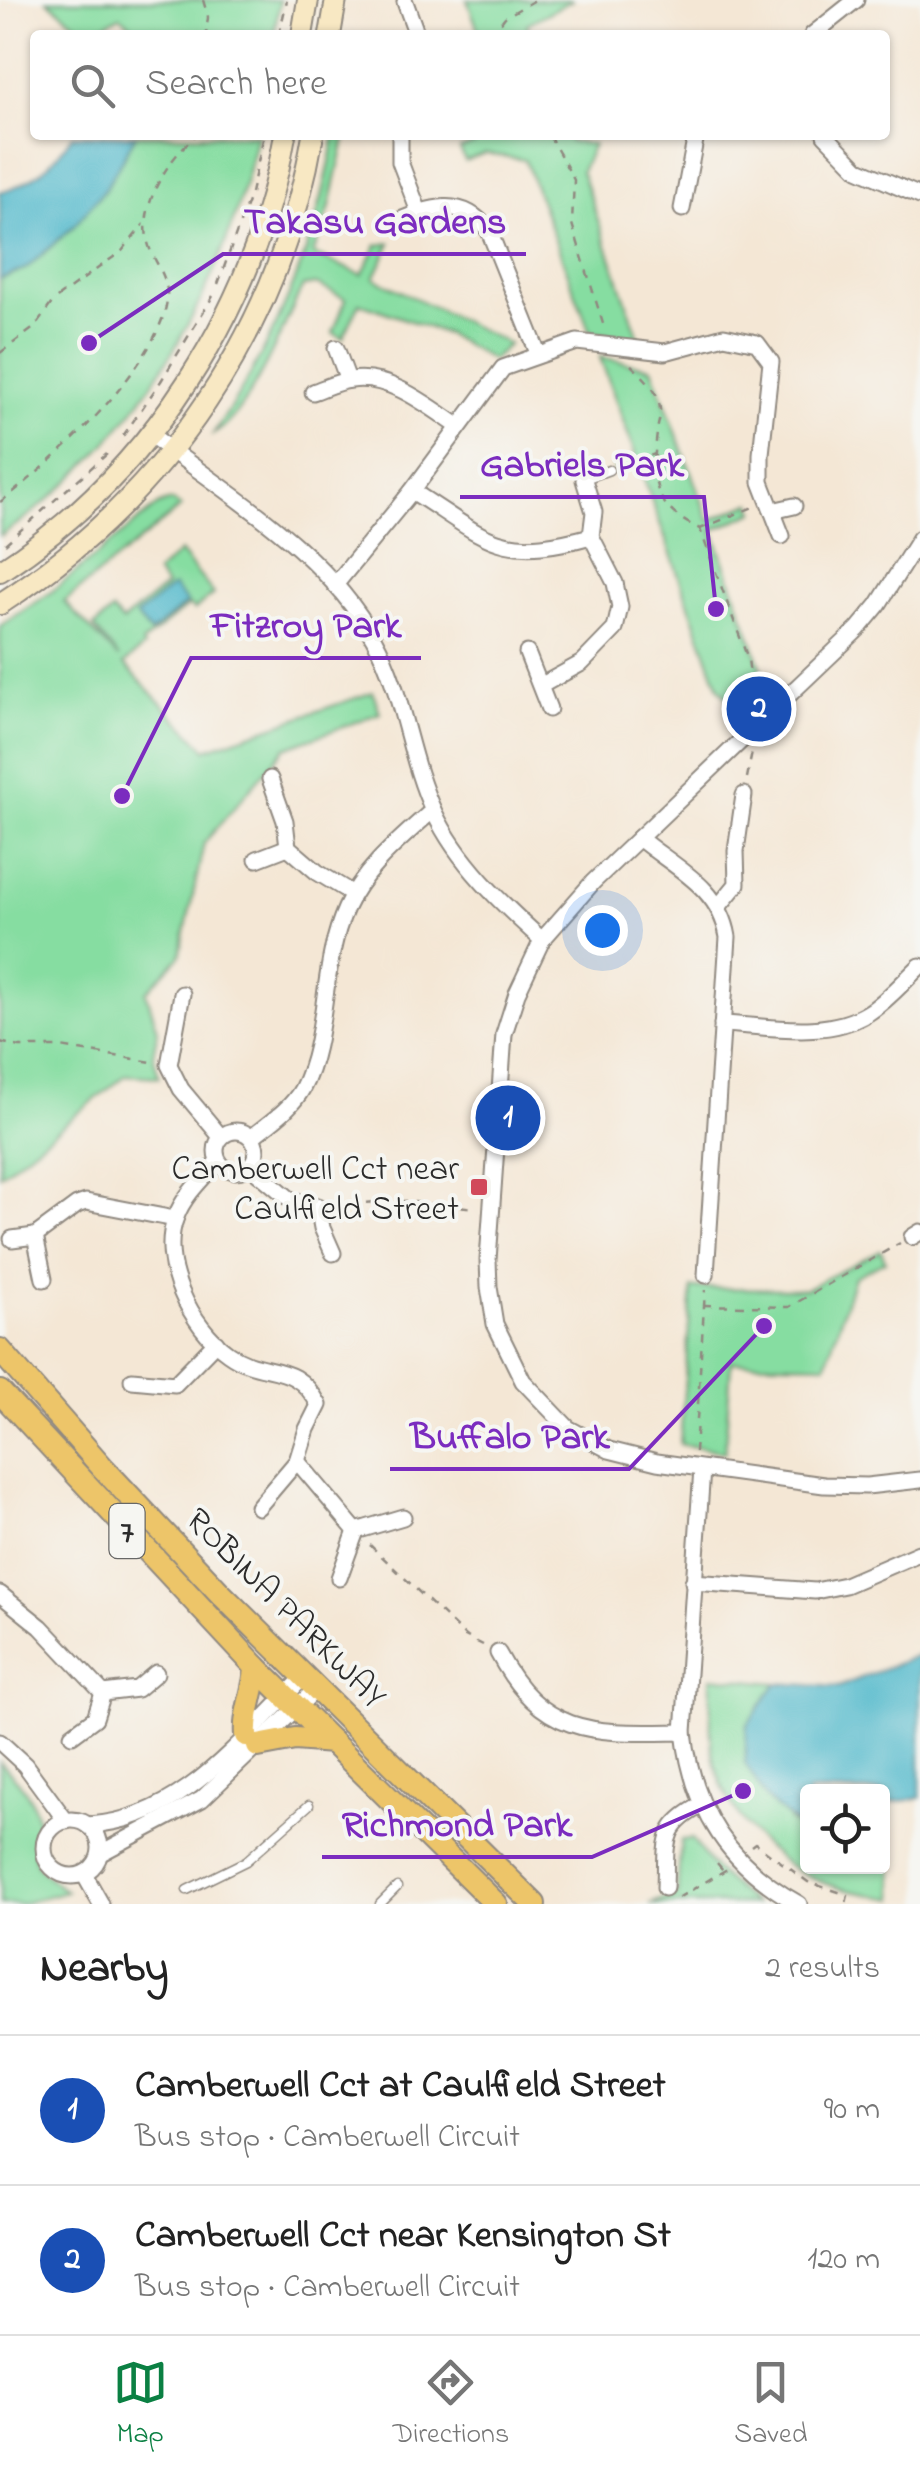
<!DOCTYPE html>
<html lang="en">
<head>
<meta charset="utf-8">
<style>
  :root { --surface:#fff; --page:#f6f6f6; --text:#222; --muted:#767676; --line:#e0e0e0; --accent:#0b8043 }
  body { margin:0; font-family:"Indie Flower",sans-serif; background:var(--page); color:var(--text) }
  .controls { position:absolute; right:30px; bottom:30px; display:grid; overflow:hidden; border-radius:10px; box-shadow:0 2px 8px #0004 }
  .controls button { width:90px; height:90px; display:grid; place-items:center; padding:0; border:0; border-bottom:2px solid var(--line); background:var(--surface); color:var(--text); font:50px sans-serif }
  .you { position:absolute; left:602px; top:930px; width:35px; height:35px; margin:-25px; border:8px solid #fff; border-radius:50%; background:#1a73e8; box-shadow:0 0 0 15px #1a73e833 }
  .badge { display:grid; place-items:center; width:65px; height:65px; border-radius:50%; background:var(--accent); color:#fff; font-size:32px; font-weight:700 }
  .pin { position:absolute; translate:-50% -50%; border:5px solid #fff; box-shadow:0 2px 10px #0006 }
  .list { margin:0; padding:0; list-style:none }
  h2 { display:flex; justify-content:space-between; align-items:center; height:130px; margin:0; padding:0 40px; font-size:42px }
  h2 small { font-size:32px; font-weight:400; color:var(--muted) }
  .list li { display:grid; grid-template-columns:65px 1fr auto; gap:30px; align-items:center; box-sizing:border-box; height:150px; padding:0 40px; border-top:2px solid var(--line) }
  .list b { display:block; font-size:38px; white-space:nowrap }
  .list p { margin:0; font-size:32px; white-space:nowrap; color:var(--muted) }
  .list em { font-size:32px; font-style:normal; color:var(--muted) }
  .icon { flex:none; width:55px; height:55px; fill:none; stroke:currentColor; stroke-width:2; stroke-linecap:round; stroke-linejoin:round }
  .map { position:relative; flex:none; width:920px; height:1904px; overflow:hidden }
  .search { position:absolute; background:var(--surface); box-shadow:0 2px 8px #0004; left:30px; right:30px; top:30px; height:110px; display:flex; align-items:center; gap:25px; box-sizing:border-box; padding:0 35px; border-radius:10px; color:var(--muted); font-size:38px }
  .sheet { height:430px; background:var(--surface) }
  nav { display:flex; justify-content:space-around; align-items:center; box-sizing:border-box; height:140px; border-top:2px solid var(--line); background:var(--surface); font-size:28px; color:var(--muted) }
  nav a { display:grid; justify-items:center; gap:5px }
  nav .on { color:var(--accent) }
  .map>svg:first-child { display:block }
  .green { fill:#86dda1; stroke:#588466; stroke-width:2.5 }
  .water { fill:#4db7ca; stroke:#3c717a; stroke-width:2.5 }
  .lines { fill:none; stroke-linecap:round; stroke-linejoin:round }
  .service-casing { stroke:#908980; stroke-width:11 }
  .minor-casing { stroke:#908980; stroke-width:19 }
  .secondary-casing { stroke:#908980; stroke-width:24 }
  .primary-casing { stroke:#908980; stroke-width:26 }
  .path { stroke:#908980; stroke-width:2.5; stroke-dasharray:8 8; stroke-linecap:butt }
  .service { stroke:#fff; stroke-width:8 }
  .minor { stroke:#fff; stroke-width:15 }
  .secondary { stroke:#f8e8c3; stroke-width:20 }
  .primary { stroke:#edc569; stroke-width:22 }
  .poi-dot { fill:#d1495b; stroke:#f6f6f2; stroke-width:4 }
  .labels { text-anchor:middle; stroke-width:8; stroke-linejoin:round; paint-order:stroke }
  .shield { fill:#f6f6f2; stroke:#686867; stroke-width:2.5 }
  .shield-label { font-size:32px; font-weight:bold; fill:#2b2b2b }
  .poi-label { font-size:35px; fill:#2b2b2b; stroke:#f6f6f2; text-anchor:end }
  .street-label { font-size:35px; fill:#2b2b2b; stroke:#f6f6f2 }
  .leader { fill:none; stroke:#7b2cbf; stroke-width:4 }
  .callout-dot { fill:#7b2cbf; stroke:#f6f6f2; stroke-width:4 }
  .callout-label { font-size:38px; text-anchor:middle; font-weight:bold; fill:#7b2cbf; stroke:#f6f6f2; stroke-width:8; stroke-linejoin:round; paint-order:stroke }
</style>
</head>
<body>
<div class="map">
<svg width="920" height="1904" viewBox="0 0 920 1904">
  <rect width="100%" height="100%" fill="#f6f6f2"/>
  <filter id="ink" filterUnits="userSpaceOnUse"><feTurbulence type="fractalNoise" baseFrequency=".01" numOctaves="2"/><feDisplacementMap in="SourceGraphic" scale="20" xChannelSelector="R" yChannelSelector="G"/><feConvolveMatrix kernelMatrix="1 2 1 2 8 2 1 2 1" color-interpolation-filters="sRGB"/></filter>
  <filter id="wash" filterUnits="userSpaceOnUse"><feTurbulence type="fractalNoise" baseFrequency=".0048" numOctaves="4" result="noise"/><feDisplacementMap in="SourceGraphic" scale="40" xChannelSelector="R" yChannelSelector="G"/><feGaussianBlur stdDeviation="2.25" result="paint"/><feColorMatrix in="noise" values="0 0 0 0 0 0 0 0 0 0 0 0 0 0 0 0 0 1.4 0 .05"/><feComposite in="paint" operator="in"/></filter>
  <g filter="url(#wash)">
    <rect width="100%" height="100%" fill="#f4e7d5"/>
    <!-- green -->
    <g class="green">
      <path d="M47,0H280L274,35H143L120,16L89,34Z"/>
      <path d="M467,0H573L527,24L530,35H480Z"/>
      <path d="M136,135H257C223,293 137,445 0,536V279L27,268L74,226L105,189Z"/>
      <path d="M335,135H346L329,210L313,254L362,275L377,245L391,243L374,278L509,344L492,360L444,333L360,303L343,338L333,333L346,299L316,284L303,286C286,320 247,419 213,434C275,344 317,242 335,135Z"/>
      <path d="M475,135H567L570,142L593,144L581,171L640,341L590,332L525,160L485,153L465,161L460,149L474,144Z"/>
      <path d="M600,357L652,368L709,520L752,503L755,512L713,530L770,692L744,716L719,688L639,465L616,473L613,465L636,456Z"/>
      <path d="M172,501L181,507L64,602L119,658L94,627L112,611L122,622L166,586L156,573L180,552L214,594L194,610L189,605L142,643L144,647L124,664L206,749L373,692L380,713L285,748L204,843L180,956L146,992L158,1030L153,1054L159,1077L126,1075L0,1175V626L50,593L158,505Z"/>
      <path d="M881,1250L885,1261L854,1277L826,1364L731,1362L725,1452L680,1444L692,1288L805,1289Z"/>
      <path d="M711,1677L777,1683L747,1725L788,1820L807,1833L808,1866H882L884,1803L895,1899C867,1894 838,1890 812,1878C761,1854 719,1803 712,1747C709,1724 711,1700 711,1677Z"/>
      <path d="M0,1762C12,1774 29,1791 34,1808C49,1850 10,1852 66,1891L20,1904H0Z"/>
      <path d="M692,1839L715,1870L754,1904H650L677,1894L681,1840Z"/>
    </g>
    <!-- water -->
    <g class="water">
      <path d="M72,135H136L105,189L74,226L27,268L0,279V192C33,183 54,164 72,135Z"/>
      <path d="M173,586L187,603L150,633L136,616Z"/>
      <path d="M920,1654V1798L883,1804L882,1792H808L807,1833L766,1799L745,1763L747,1725L777,1683L839,1687Z"/>
    </g>
  </g>
  <g filter="url(#ink)">
    <g class="lines">
      <defs>
        <g id="service">
          <path d="M585,479L609,470"/>
          <path d="M187,1890L246,1861L309,1805"/>
          <path d="M380,1904L397,1887"/>
        </g>
        <g id="minor">
          <path d="M405,2L417,35"/>
          <path d="M812,35L856,0"/>
          <path d="M400,135V162L419,212"/>
          <path d="M825,135L858,169L920,196"/>
          <path d="M682,209L696,135"/>
          <path d="M388,225C425,210 460,192 489,231L538,353"/>
          <path d="M336,348L348,380"/>
          <path d="M313,392C325,388 338,381 351,380C389,374 427,405 458,426"/>
          <path d="M150,434C228,495 325,550 374,639C404,693 408,757 434,812C458,863 501,903 542,940"/>
          <path d="M412,491C487,538 497,562 591,536"/>
          <path d="M772,511L794,506"/>
          <path d="M920,538L878,605L858,629L593,882L542,940L517,993L504,1034L488,1260L489,1287L495,1324L523,1381L568,1428L609,1450L657,1462L824,1485L867,1486L920,1480"/>
          <path d="M335,585L412,491L503,368L577,342L665,352L724,336L757,343L771,362L761,454V482L782,536"/>
          <path d="M527,653L549,709"/>
          <path d="M542,685L582,663L615,629L620,607L615,583L591,536L594,512L584,480"/>
          <path d="M270,779L285,821L288,847L317,872L353,894"/>
          <path d="M639,838C675,868 720,887 728,937L706,1275"/>
          <path d="M257,859L288,847"/>
          <path d="M719,906L737,884L736,851L744,795"/>
          <path d="M182,994L169,1065L181,1089L221,1137"/>
          <path d="M722,1024C769,1026 826,1039 868,1013C887,1001 903,982 920,966"/>
          <circle cx="236" cy="1151" r="20"/>
          <path d="M252,1137C269,1123 291,1109 302,1089C329,1038 320,965 346,908C364,868 401,839 433,810"/>
          <path d="M218,1161C203,1178 184,1195 176,1217C158,1262 191,1327 228,1353C264,1379 294,1358 319,1405L307,1429L297,1461L258,1507"/>
          <path d="M250,1166L291,1200L318,1206L322,1228L333,1253"/>
          <path d="M912,1237L920,1232"/>
          <path d="M12,1239L35,1236"/>
          <path d="M44,1279L35,1236L77,1205L86,1202L175,1219"/>
          <path d="M132,1380L175,1384L216,1342"/>
          <path d="M297,1461L356,1531"/>
          <path d="M702,1469L684,1732C693,1811 730,1866 799,1904"/>
          <path d="M339,1578L356,1531L403,1517"/>
          <path d="M693,1582L815,1591L845,1585L919,1553"/>
          <path d="M0,1594L41,1627L103,1693"/>
          <path d="M498,1653C544,1739 597,1733 684,1732"/>
          <path d="M72,1735L95,1718L103,1693L137,1689L156,1673"/>
          <path d="M0,1742L25,1765L66,1821"/>
          <circle cx="72" cy="1848" r="28"/>
          <path d="M88,1825C182,1821 242,1738 304,1677"/>
          <path d="M101,1853L202,1799L316,1689"/>
          <path d="M84,1874L101,1904"/>
          <path d="M665,1888C667,1844 659,1827 702,1805"/>
        </g>
        <g id="secondary">
          <path d="M302,35L308,0"/>
          <path d="M330,35L336,0"/>
          <path d="M0,571C149,475 256,308 285,135"/>
          <path d="M0,604C166,497 280,329 313,135"/>
        </g>
        <g id="primary">
          <path d="M0,1350L104,1469L220,1593L534,1904"/>
          <path d="M0,1392L256,1667L496,1904"/>
          <path d="M246,1735C244,1712 255,1691 256,1667"/>
          <path d="M258,1746L295,1739L332,1742"/>
        </g>
      </defs>
      <!-- service casing -->
      <use href="#service" class="service-casing"/>
      <!-- minor casing -->
      <use href="#minor" class="minor-casing"/>
      <!-- secondary casing -->
      <use href="#secondary" class="secondary-casing"/>
      <!-- primary casing -->
      <use href="#primary" class="primary-casing"/>
      <!-- path -->
      <g class="path">
        <path d="M203,0L208,17L206,35"/>
        <path d="M279,35L287,0"/>
        <path d="M491,35L505,17L535,0"/>
        <path d="M549,135L574,180L572,224L604,327"/>
        <path d="M218,284L251,193L264,135"/>
        <path d="M0,353L35,327L54,300L122,251L144,224"/>
        <path d="M631,365C644,377 659,390 660,410C661,417 657,426 657,433C651,482 652,507 700,529L748,659L754,705"/>
        <path d="M123,436L161,381L213,296"/>
        <path d="M620,466L655,454"/>
        <path d="M0,502C53,464 152,371 166,306C171,281 159,270 150,249C135,209 167,160 196,135"/>
        <path d="M700,529L753,507"/>
        <path d="M5,544L108,453"/>
        <path d="M747,778L752,752"/>
        <path d="M0,1042L20,1047H61L152,1062"/>
        <path d="M334,1204L405,1201L476,1208"/>
        <path d="M704,1305L789,1307L900,1243"/>
        <path d="M695,1452L705,1290"/>
        <path d="M370,1545L465,1636L483,1645"/>
        <path d="M751,1846L755,1843L808,1882L848,1895L846,1904"/>
        <path d="M717,1863L723,1870"/>
        <path d="M678,1898L727,1869"/>
      </g>
      <!-- service -->
      <use href="#service" class="service"/>
      <!-- minor -->
      <use href="#minor" class="minor"/>
      <!-- secondary -->
      <use href="#secondary" class="secondary"/>
      <!-- primary -->
      <use href="#primary" class="primary"/>
    </g>
  </g>
  <!-- markers -->
  <rect class="poi-dot" x="469" y="1177" width="20" height="20" rx="5"/>
  <g class="labels">
    <!-- shield labels -->
    <rect class="shield" x="109.5" y="1504" width="35" height="54" rx="8"/>
    <g class="shield-label">
      <text x="127" y="1542">7</text>
    </g>
    <!-- poi labels -->
    <g class="poi-label">
      <text x="459" y="1179">Camberwell Cct near<tspan x="459" dy="40">Caulfield Street</tspan></text>
    </g>
    <!-- street labels -->
    <g class="street-label">
      <text transform="translate(287 1607) rotate(45)" y="12">ROBINA PARKWAY</text>
    </g>
  </g>
  <!-- callouts -->
  <path class="leader" d="M89 343L223 254H526M716 609L704 497H460M122 796L191 658H421M764 1326L629 1469H390M743 1791L592 1857H322"/>
  <g class="callout-dot">
    <circle cx="89" cy="343" r="10"/>
    <circle cx="716" cy="609" r="10"/>
    <circle cx="122" cy="796" r="10"/>
    <circle cx="764" cy="1326" r="10"/>
    <circle cx="743" cy="1791" r="10"/>
  </g>
  <g class="callout-label">
    <text x="375" y="233">Takasu Gardens</text>
    <text x="582" y="476">Gabriels Park</text>
    <text x="306" y="637">Fitzroy Park</text>
    <text x="510" y="1448">Buffalo Park</text>
    <text x="457" y="1836">Richmond Park</text>
  </g>
</svg>
<div class="controls">
<button><svg class="icon" aria-label="locate" viewBox="0 0 24 24"><circle cx="12" cy="12" r="6"/><path d="M12 2v4M12 18v4M2 12h4M18 12h4"/></svg></button>
</div>
<div class="you"></div>
<div class="pin badge" style="left:508px;top:1118px;background:#1a4fb4">1</div>
<div class="pin badge" style="left:759px;top:709px;background:#1a4fb4">2</div>
<div class="search"><svg class="icon" aria-label="search" viewBox="0 0 24 24"><circle cx="10" cy="10" r="6"/><path d="M15 15l6 6"/></svg>Search here</div>
</div>
<section class="sheet">
<h2>Nearby<small>2 results</small></h2>
<ul class="list">
<li><span class="badge" style="background:#1a4fb4">1</span><div><b>Camberwell Cct at Caulfield Street</b><p>Bus stop · Camberwell Circuit</p></div><em>90 m</em></li>
<li><span class="badge" style="background:#1a4fb4">2</span><div><b>Camberwell Cct near Kensington St</b><p>Bus stop · Camberwell Circuit</p></div><em>120 m</em></li>
</ul>
</section>
<nav>
<a class="on"><svg class="icon" aria-label="map" viewBox="0 0 24 24"><path d="M3 6l6-2 6 2 6-2v14l-6 2-6-2-6 2zM9 4v14M15 6v14"/></svg>Map</a>
<a><svg class="icon" aria-label="directions" viewBox="0 0 24 24"><path d="M12 3l9 9-9 9-9-9zM9 14v-3h6M13 9l2 2-2 2"/></svg>Directions</a>
<a><svg class="icon" aria-label="saved" viewBox="0 0 24 24"><path d="M7 4h10v16l-5-4-5 4z"/></svg>Saved</a>
</nav>
</body>
</html>
